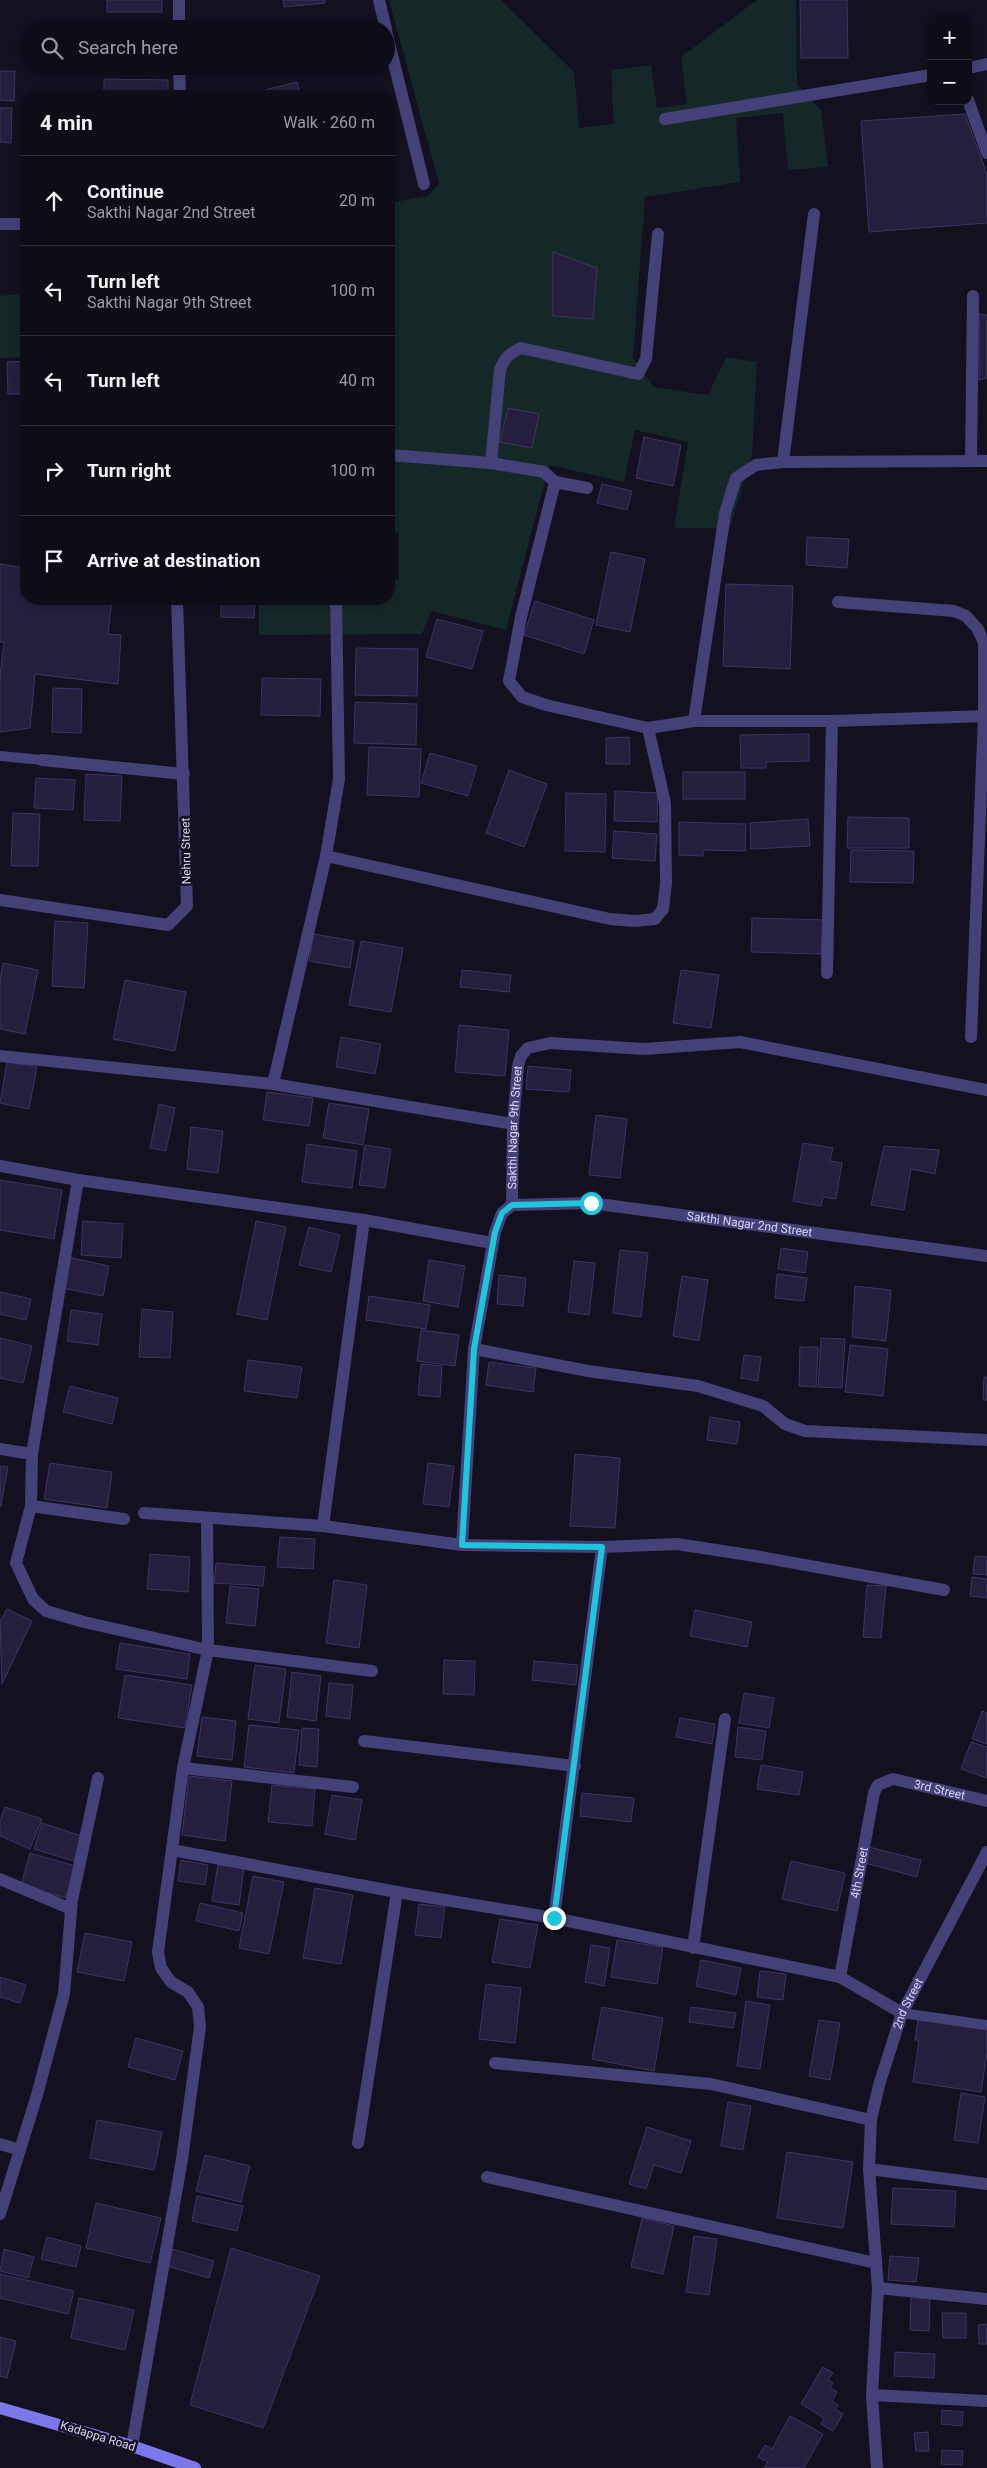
<!DOCTYPE html>
<html lang="en">
<head>
<meta charset="utf-8">
<style>
  :root { --surface:#0e0c17; --page:#1c1a24; --text:#f1f3f6; --muted:#9b9ba1; --line:#2e2c36 }
  body { margin:0; font-family:Roboto,sans-serif; background:var(--page); color:var(--text) }
  .controls { position:absolute; right:15px; top:15px; display:grid; overflow:hidden; border-radius:10px; box-shadow:0 2px 8px #0003 }
  .controls button { width:45px; height:45px; display:grid; place-items:center; padding:0; border:0; border-bottom:1px solid var(--line); background:var(--surface); color:var(--text); font:25px sans-serif }
  .stop { position:absolute; width:15px; height:15px; margin:-11px; border:4px solid #1fc5da; border-radius:50%; background:#fff }
  .stop.end { background:#1fc5da; border-color:#fff; box-shadow:0 1px 5px #0008 }
  .list { margin:0; padding:0; list-style:none }
  h2 { display:flex; justify-content:space-between; align-items:center; height:65px; margin:0; padding:0 20px; font-size:21px }
  h2 small { font-size:16px; font-weight:400; color:var(--muted) }
  .list li { display:grid; grid-template-columns:32px 1fr auto; gap:15px; align-items:center; box-sizing:border-box; height:90px; padding:0 20px; border-top:1px solid var(--line) }
  .list b { display:block; font-size:19px; white-space:nowrap }
  .list p { margin:0; font-size:16px; white-space:nowrap; color:var(--muted) }
  .list em { font-size:16px; font-style:normal; color:var(--muted) }
  .icon { flex:none; width:28px; height:28px; fill:none; stroke:currentColor; stroke-width:2; stroke-linecap:round; stroke-linejoin:round }
  .map { position:relative; flex:none; width:987px; height:2468px; overflow:hidden }
  .search { position:absolute; background:var(--surface); box-shadow:0 2px 8px #0003; left:20px; top:20px; width:375px; height:55px; display:flex; align-items:center; gap:12px; box-sizing:border-box; padding:0 18px; border-radius:28px; color:var(--muted); font-size:19px }
  .panel { position:absolute; background:var(--surface); box-shadow:0 2px 8px #0003; left:20px; top:90px; width:375px; height:515px; border-radius:20px }
  .map>svg:first-child { display:block }
  .green { fill:#142828 }
  .building { fill:#251e3d; stroke:#3e3466 }
  .lines { fill:none; stroke-linecap:round; stroke-linejoin:round }
  .service { stroke:#444178; stroke-width:10 }
  .minor { stroke:#444178; stroke-width:12 }
  .secondary { stroke:#7c78ec; stroke-width:12 }
  .route { stroke:#1fc5da; stroke-width:6 }
  .labels { text-anchor:middle; stroke-width:5; stroke-linejoin:round; paint-order:stroke }
  .street-label { font-size:12px; fill:#d9d4f9; stroke:#13101f }
</style>
</head>
<body>
<div class="map">
<svg width="987" height="2468" viewBox="0 0 987 2468">
  <rect width="100%" height="100%" fill="#13101f"/>
  <!-- green -->
  <g class="green">
    <path d="M389,0H501L574,72L579,128L614,124L611,70L651,65L657,108L687,104L681,57L757,0H796L797,84L821,110L828,167L788,170L783,113L736,118L740,182L645,197L633,358L654,387L708,395L726,357L757,362L752,454L730,528H674L688,442L635,430L624,482L549,465L506,630L431,611L422,634L259,635V599H389V579L399,580V532L389,530V203L427,196L439,184Z"/>
    <path d="M26,293V357L0,358V296Z"/>
  </g>
  <!-- building -->
  <g class="building">
    <rect x="107" y="0" width="55" height="12"/>
    <path d="M283,0H325V3L284,7Z"/>
    <path d="M800,0H847L848,58H801Z"/>
    <path d="M0,71H15L14,101L0,100Z"/>
    <path d="M104,79L168,80V96H104Z"/>
    <path d="M297,82L300,96H267L265,90Z"/>
    <path d="M0,108H12L11,143L0,142Z"/>
    <path d="M965,114L987,174V223L869,232L861,121Z"/>
    <path d="M553,252L597,268L593,319L553,316Z"/>
    <path d="M979,314L987,315V378L979,380Z"/>
    <path d="M26,361V394H8L7,362Z"/>
    <path d="M508,408L539,414L532,448L500,442Z"/>
    <path d="M644,437L681,445L673,486L636,478Z"/>
    <path d="M602,484L632,491L627,510L597,503Z"/>
    <path d="M807,537L849,539L847,568L806,565Z"/>
    <path d="M611,552L645,559L630,632L596,625Z"/>
    <path d="M0,564L26,568V599H112L108,634L121,635L118,684L35,674L30,728L0,732V676L4,642H0Z"/>
    <path d="M726,584L793,586L790,669L723,666Z"/>
    <path d="M221,599H255L254,618L221,617Z"/>
    <path d="M535,601L594,620L584,654L524,635Z"/>
    <path d="M437,619L483,631L472,669L426,657Z"/>
    <path d="M356,648L418,649L417,696L355,695Z"/>
    <path d="M262,678L321,679L320,716L261,715Z"/>
    <path d="M53,688L82,689L81,733L52,732Z"/>
    <path d="M355,702L417,704L416,745L354,743Z"/>
    <path d="M809,734V761L766,762V768H741L740,735Z"/>
    <path d="M629,737L630,764H606V738Z"/>
    <path d="M369,747L421,749L419,797L367,795Z"/>
    <path d="M430,753L477,766L468,796L421,783Z"/>
    <path d="M509,770L547,784L524,847L486,833Z"/>
    <rect x="683" y="772" width="62" height="27"/>
    <path d="M86,774L122,776L120,821L84,820Z"/>
    <path d="M36,778L75,780L73,810L34,808Z"/>
    <path d="M615,791L658,793L657,822L614,821Z"/>
    <path d="M566,793L606,794L605,852L565,851Z"/>
    <path d="M13,813L40,814L38,866H11Z"/>
    <path d="M848,817L909,818V848H847Z"/>
    <path d="M808,819L810,846L751,849L750,823Z"/>
    <path d="M679,822L746,824L745,851L703,850V856L679,855Z"/>
    <path d="M614,831L657,834L655,861L612,858Z"/>
    <path d="M851,850L914,851L913,883L850,882Z"/>
    <path d="M752,918L823,920L821,954L751,952Z"/>
    <path d="M55,921L88,923L84,988L52,986Z"/>
    <path d="M314,934L354,941L350,968L309,961Z"/>
    <path d="M361,941L403,948L391,1012L349,1005Z"/>
    <path d="M3,963L38,970L25,1034L0,1029V980Z"/>
    <path d="M462,970L511,975L509,992L460,987Z"/>
    <path d="M681,970L719,975L711,1028L673,1023Z"/>
    <path d="M125,980L186,992L175,1051L113,1039Z"/>
    <path d="M459,1025L509,1030L505,1076L455,1072Z"/>
    <path d="M341,1037L381,1044L375,1074L336,1067Z"/>
    <path d="M7,1062L37,1067L29,1109L0,1103Z"/>
    <path d="M528,1066L571,1070L569,1092L526,1089Z"/>
    <path d="M267,1092L313,1098L309,1126L263,1120Z"/>
    <path d="M329,1103L369,1109L363,1145L323,1138Z"/>
    <path d="M159,1104L175,1108L166,1151L150,1148Z"/>
    <path d="M596,1115L627,1119L620,1178L589,1175Z"/>
    <path d="M191,1127L223,1131L218,1173L187,1169Z"/>
    <path d="M803,1143L833,1148L830,1161L842,1163L836,1199L823,1197L821,1206L793,1201Z"/>
    <path d="M307,1144L357,1151L352,1188L302,1182Z"/>
    <path d="M365,1145L391,1149L385,1188L359,1185Z"/>
    <path d="M884,1146L939,1150L935,1174L911,1169L904,1210L871,1205Z"/>
    <path d="M0,1180L62,1190L54,1239L0,1230Z"/>
    <path d="M83,1221L123,1224L121,1258L81,1255Z"/>
    <path d="M256,1221L286,1227L267,1320L237,1314Z"/>
    <path d="M309,1227L340,1235L331,1272L299,1265Z"/>
    <path d="M781,1248L808,1252L805,1273L778,1269Z"/>
    <path d="M620,1250L648,1253L641,1317L613,1313Z"/>
    <path d="M68,1257L109,1266L103,1296L62,1288Z"/>
    <path d="M429,1260L465,1266L458,1307L423,1301Z"/>
    <path d="M574,1261L595,1263L589,1315L568,1312Z"/>
    <path d="M777,1274L807,1278L804,1301L775,1298Z"/>
    <path d="M499,1275L526,1278L523,1306L497,1304Z"/>
    <path d="M682,1276L708,1280L699,1341L673,1336Z"/>
    <path d="M855,1286L891,1290L886,1341L852,1337Z"/>
    <path d="M0,1292L31,1299L26,1320L0,1314Z"/>
    <path d="M369,1296L430,1305L426,1329L366,1320Z"/>
    <path d="M142,1309L173,1312L170,1358L139,1357Z"/>
    <path d="M71,1310L102,1314L98,1345L67,1341Z"/>
    <path d="M421,1330L459,1335L455,1366L417,1361Z"/>
    <path d="M0,1338L32,1346L23,1383L0,1378Z"/>
    <path d="M821,1338L845,1339L842,1388L818,1387Z"/>
    <path d="M850,1345L888,1349L883,1396L845,1392Z"/>
    <path d="M800,1347H818L816,1387L799,1386Z"/>
    <path d="M744,1355L761,1357L758,1381L741,1378Z"/>
    <path d="M248,1360L302,1367L297,1398L244,1391Z"/>
    <path d="M489,1362L536,1368L533,1392L486,1385Z"/>
    <path d="M421,1364L442,1366L440,1397L418,1395Z"/>
    <path d="M984,1377H987V1400H983Z"/>
    <path d="M70,1386L118,1398L112,1424L63,1412Z"/>
    <path d="M710,1417L740,1422L737,1444L707,1440Z"/>
    <path d="M575,1454L620,1458L615,1528L570,1526Z"/>
    <path d="M50,1463L112,1472L107,1508L44,1499Z"/>
    <path d="M428,1463L454,1466L449,1507L423,1504Z"/>
    <path d="M0,1466L8,1467L1,1506H0Z"/>
    <path d="M280,1537L315,1539L313,1569L277,1567Z"/>
    <path d="M150,1554L190,1557L188,1592L147,1589Z"/>
    <path d="M975,1556L987,1557V1575L973,1574Z"/>
    <path d="M216,1563L265,1567L263,1586L214,1583Z"/>
    <path d="M972,1577L987,1579V1598L970,1596Z"/>
    <path d="M334,1580L367,1585L359,1648L326,1643Z"/>
    <path d="M867,1585L886,1586L881,1638L863,1637Z"/>
    <path d="M230,1586L259,1589L255,1626L226,1623Z"/>
    <path d="M7,1609L32,1621L2,1684L0,1622Z"/>
    <path d="M695,1610L752,1622L747,1647L690,1636Z"/>
    <path d="M120,1643L190,1654L187,1679L116,1669Z"/>
    <path d="M444,1660L475,1661L474,1695L443,1694Z"/>
    <path d="M534,1661L578,1665L576,1685L532,1680Z"/>
    <path d="M255,1665L286,1669L279,1723L248,1719Z"/>
    <path d="M292,1672L321,1676L316,1721L287,1717Z"/>
    <path d="M125,1675L192,1685L185,1728L118,1718Z"/>
    <path d="M329,1683L353,1685L350,1719L326,1716Z"/>
    <path d="M744,1693L774,1698L769,1728L739,1723Z"/>
    <path d="M982,1711L987,1713V1744L972,1739Z"/>
    <path d="M202,1717L236,1721L232,1760L197,1756Z"/>
    <path d="M680,1718L715,1724L712,1744L676,1737Z"/>
    <path d="M249,1725L299,1730L294,1773L244,1767Z"/>
    <path d="M738,1727L766,1731L762,1760L735,1757Z"/>
    <path d="M302,1728L319,1729L317,1767L299,1765Z"/>
    <path d="M971,1742L987,1747V1778L961,1769Z"/>
    <path d="M761,1765L803,1772L799,1795L757,1789Z"/>
    <path d="M189,1776L232,1781L225,1841L182,1835Z"/>
    <path d="M272,1785L315,1789L312,1826L268,1822Z"/>
    <path d="M582,1793L634,1798L631,1822L580,1816Z"/>
    <path d="M332,1795L362,1800L355,1840L325,1834Z"/>
    <path d="M5,1807L42,1819L30,1849L0,1836V1821Z"/>
    <path d="M42,1823L82,1836L74,1861L34,1849Z"/>
    <path d="M869,1847L921,1860L917,1877L865,1863Z"/>
    <path d="M30,1853L75,1866L66,1898L21,1885Z"/>
    <path d="M181,1860L208,1865L205,1885L178,1881Z"/>
    <path d="M791,1861L845,1873L837,1911L782,1899Z"/>
    <path d="M218,1865L244,1868L239,1905L212,1901Z"/>
    <path d="M253,1876L284,1882L269,1954L239,1948Z"/>
    <path d="M315,1888L353,1895L341,1964L303,1958Z"/>
    <path d="M200,1903L243,1913L239,1931L196,1921Z"/>
    <path d="M419,1904L445,1907L441,1938L415,1935Z"/>
    <path d="M500,1919L538,1925L530,1968L492,1962Z"/>
    <path d="M85,1933L132,1942L124,1981L77,1972Z"/>
    <path d="M617,1940L663,1947L657,1984L611,1977Z"/>
    <path d="M591,1945L610,1948L604,1986L585,1982Z"/>
    <path d="M701,1960L741,1968L736,1995L696,1986Z"/>
    <path d="M760,1971L786,1974L783,2000L757,1997Z"/>
    <path d="M0,1977L26,1985L20,2003L0,1997Z"/>
    <path d="M486,1984L521,1988L515,2043L479,2039Z"/>
    <path d="M746,2001L770,2005L760,2069L737,2066Z"/>
    <path d="M602,2007L663,2018L654,2071L592,2059Z"/>
    <path d="M691,2007L736,2013L733,2028L689,2022Z"/>
    <path d="M819,2020L840,2023L830,2080L809,2076Z"/>
    <path d="M918,2020L987,2030V2053L981,2092L913,2082L919,2040H915Z"/>
    <path d="M136,2038L183,2051L175,2080L128,2067Z"/>
    <path d="M961,2093L985,2097L978,2143L954,2140Z"/>
    <path d="M728,2102L751,2106L743,2150L721,2146Z"/>
    <path d="M97,2120L162,2132L154,2170L90,2158Z"/>
    <path d="M647,2127L691,2141L681,2173L654,2165L646,2189L629,2184Z"/>
    <path d="M787,2152L853,2162L843,2228L777,2218Z"/>
    <path d="M205,2155L250,2166L241,2202L196,2191Z"/>
    <path d="M893,2188L956,2191L954,2227L891,2224Z"/>
    <path d="M197,2196L243,2206L237,2231L192,2221Z"/>
    <path d="M96,2203L161,2218L150,2263L86,2248Z"/>
    <path d="M642,2218L674,2226L663,2274L631,2267Z"/>
    <path d="M694,2236L717,2239L709,2295L686,2292Z"/>
    <path d="M47,2237L81,2246L76,2267L41,2259Z"/>
    <path d="M231,2248L320,2276L263,2428L190,2405Z"/>
    <path d="M4,2249L34,2257L28,2278L0,2271Z"/>
    <path d="M172,2249L214,2261L209,2278L167,2266Z"/>
    <path d="M890,2256L919,2258L916,2282L888,2280Z"/>
    <path d="M0,2274L74,2291L68,2314L0,2298Z"/>
    <path d="M79,2298L134,2310L125,2350L71,2338Z"/>
    <path d="M911,2298H930L929,2331L910,2330Z"/>
    <path d="M942,2313H966V2338H943Z"/>
    <path d="M987,2324V2344H979L978,2325Z"/>
    <path d="M0,2337L16,2341L7,2378L0,2376Z"/>
    <path d="M895,2352L935,2354L934,2378L894,2376Z"/>
    <path d="M823,2367L833,2373L828,2380L833,2383L830,2388L837,2392L832,2401L838,2405L835,2409L843,2414L833,2431L821,2424L824,2418L801,2404Z"/>
    <path d="M942,2410L963,2412L962,2426L941,2424Z"/>
    <path d="M790,2416L823,2434L804,2468H764L768,2462L758,2457L765,2445L772,2449Z"/>
    <path d="M928,2432L929,2451H916L914,2433Z"/>
    <path d="M942,2450L963,2451L962,2465L941,2464Z"/>
  </g>
  <g class="lines">
    <!-- service -->
    <g class="service">
      <path d="M0,756L42,760"/>
      <path d="M902,2013L987,2025"/>
    </g>
    <!-- minor -->
    <g class="minor">
      <path d="M179,0V29"/>
      <path d="M379,0L386,29"/>
      <path d="M386,31L424,184"/>
      <path d="M179,66L180,96"/>
      <path d="M968,68L987,64"/>
      <path d="M968,100L987,153"/>
      <path d="M665,119L931,75"/>
      <path d="M0,224H26"/>
      <path d="M389,455L491,463L544,472L555,482L521,617L509,681L522,697L546,705L648,728L694,721H832L987,716"/>
      <path d="M971,461L973,296"/>
      <path d="M783,462L814,214"/>
      <path d="M491,463L500,370C504,358 510,353 521,348L638,374L646,359L658,234"/>
      <path d="M555,482L587,488"/>
      <path d="M838,602L954,611L966,616L977,628L984,642V716L971,1037"/>
      <path d="M694,721L725,513L736,478L756,465L783,462L987,461"/>
      <path d="M42,760L184,774"/>
      <path d="M326,856L610,919L635,921L655,919L663,909L666,883L665,803L648,728"/>
      <path d="M0,900L168,925L187,906L177,599"/>
      <path d="M827,973L832,721"/>
      <path d="M0,1056L273,1084L513,1124"/>
      <path d="M273,1084L326,856L339,779L336,599"/>
      <path d="M0,1166L78,1180L364,1220L492,1243"/>
      <path d="M78,1180L32,1454L31,1506L16,1563L33,1599L46,1611L84,1622L208,1650L372,1671"/>
      <path id="s1" d="M512,1205L591,1203L987,1256"/>
      <path d="M474,1349L588,1371L698,1386L763,1406L785,1424L805,1431L987,1440"/>
      <path d="M0,1449L32,1454"/>
      <path d="M31,1506L124,1519"/>
      <path d="M144,1513L323,1526L462,1545L602,1547L677,1544L755,1556L944,1590"/>
      <path d="M323,1526L364,1220"/>
      <path id="s2" d="M462,1545L474,1349L495,1232L502,1213L512,1205L513,1124L518,1066L521,1056L528,1048L550,1043L644,1049L740,1042L987,1090"/>
      <path d="M364,1741L575,1766"/>
      <path d="M183,1768L353,1787"/>
      <path d="M172,1850L397,1892L554,1918L840,1977L902,2013"/>
      <path d="M0,1879L71,1909"/>
      <path d="M554,1918L602,1547"/>
      <path d="M693,1948L725,1719"/>
      <path id="s3" d="M840,1977L874,1793L878,1785L893,1779L987,1801"/>
      <path d="M495,2063L711,2084L871,2120"/>
      <path d="M358,2143L397,1892"/>
      <path d="M0,2144L20,2150"/>
      <path d="M869,2169L987,2184"/>
      <path d="M487,2177L876,2263"/>
      <path d="M0,2214L37,2095L64,1994L72,1900L98,1778"/>
      <path d="M878,2288L987,2299"/>
      <path d="M872,2395L987,2401"/>
      <path d="M132,2446L182,2159L200,2027L198,2007L188,1992L171,1982L161,1968L158,1952L183,1768L208,1650L207,1518"/>
      <path id="s4" d="M877,2468L872,2395L878,2288L869,2169L871,2120L879,2085L902,2013L987,1852"/>
    </g>
    <!-- secondary -->
    <path class="secondary" d="M0,2408L132,2446L195,2468"/>
  </g>
  <g class="lines">
    <!-- route -->
    <path class="route" d="M554,1918L602,1547L462,1545L474,1349L495,1232L502,1213L512,1205L591,1203"/>
  </g>
  <g class="labels">
    <!-- street labels -->
    <g class="street-label">
      <text transform="translate(186 851) rotate(-91)" y="4">Nehru Street</text>
      <text dy="4" stroke="none"><textPath href="#s2" startOffset="426">Sakthi Nagar 9th Street</textPath></text>
      <text dy="4" stroke="none"><textPath href="#s1" startOffset="239">Sakthi Nagar 2nd Street</textPath></text>
      <text dy="4" stroke="none"><textPath href="#s3" startOffset="260">3rd Street</textPath></text>
      <text dy="4" stroke="none"><textPath href="#s3" startOffset="106">4th Street</textPath></text>
      <text dy="4" stroke="none"><textPath href="#s4" startOffset="471">2nd Street</textPath></text>
      <text transform="translate(98 2436) rotate(17)" y="4">Kadappa Road</text>
    </g>
  </g>
</svg>
<div class="controls">
<button>+</button>
<button>−</button>
</div>
<div class="stop" style="left:591px;top:1203px"></div>
<div class="stop end" style="left:554px;top:1918px"></div>
<div class="search"><svg class="icon" aria-label="search" viewBox="0 0 24 24"><circle cx="10" cy="10" r="6"/><path d="M15 15l6 6"/></svg>Search here</div>
<section class="panel">
<h2>4 min<small>Walk · 260 m</small></h2>
<ul class="list">
<li><svg class="icon" aria-label="ahead" viewBox="0 0 24 24"><path d="M12 20V5M6 11l6-6 6 6"/></svg><div><b>Continue</b><p>Sakthi Nagar 2nd Street</p></div><em>20 m</em></li>
<li><svg class="icon" aria-label="left" viewBox="0 0 24 24"><path d="M17 20v-9H6M10 6l-5 5 5 5"/></svg><div><b>Turn left</b><p>Sakthi Nagar 9th Street</p></div><em>100 m</em></li>
<li><svg class="icon" aria-label="left" viewBox="0 0 24 24"><path d="M17 20v-9H6M10 6l-5 5 5 5"/></svg><div><b>Turn left</b></div><em>40 m</em></li>
<li><svg class="icon" aria-label="right" viewBox="0 0 24 24"><path d="M7 20v-9h11M14 6l5 5-5 5"/></svg><div><b>Turn right</b></div><em>100 m</em></li>
<li><svg class="icon" aria-label="arrive" viewBox="0 0 24 24"><path d="M6 21V4h12l-3 4 3 4H6"/></svg><div><b>Arrive at destination</b></div></li>
</ul>
</section>
</div>
</body>
</html>
